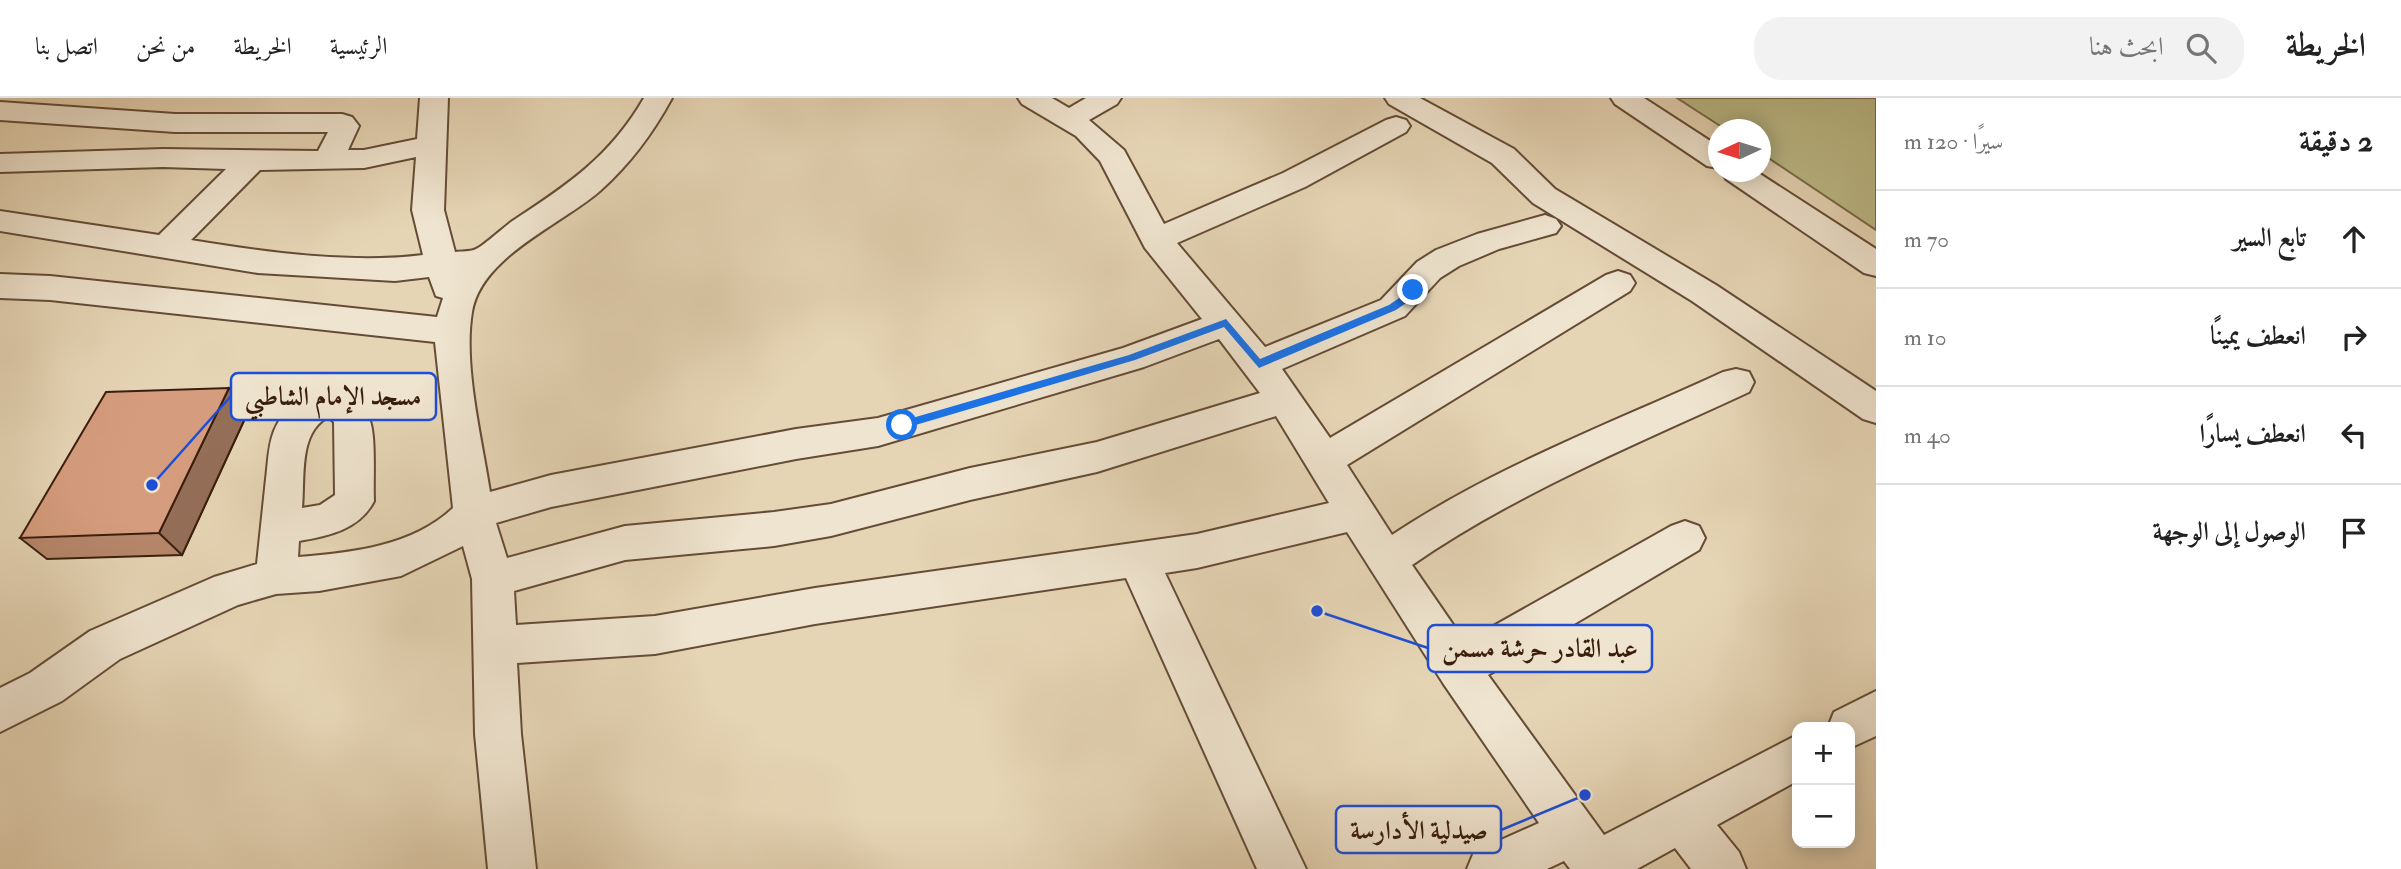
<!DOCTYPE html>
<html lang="ar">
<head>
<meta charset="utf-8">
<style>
  :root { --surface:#fff; --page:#f2f2f2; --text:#222; --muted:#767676; --line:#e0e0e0 }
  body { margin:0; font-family:"IM FELL Double Pica",Amiri,serif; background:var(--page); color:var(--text); direction:rtl }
  .controls { position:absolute; right:21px; bottom:21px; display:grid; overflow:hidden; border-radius:14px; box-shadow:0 4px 18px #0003 }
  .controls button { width:63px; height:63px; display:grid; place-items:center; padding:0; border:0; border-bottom:2px solid var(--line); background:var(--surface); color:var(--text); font:35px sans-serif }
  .compass { position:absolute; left:1708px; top:21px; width:63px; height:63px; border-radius:50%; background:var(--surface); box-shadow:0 4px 18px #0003; rotate:266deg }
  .stop { position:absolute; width:21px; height:21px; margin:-16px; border:5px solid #1a73e8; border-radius:50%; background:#fff }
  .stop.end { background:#1a73e8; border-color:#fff; box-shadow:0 2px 7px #0008 }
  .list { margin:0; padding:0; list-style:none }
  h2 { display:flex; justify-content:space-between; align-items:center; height:91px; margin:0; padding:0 28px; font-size:30px }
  h2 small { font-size:23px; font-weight:400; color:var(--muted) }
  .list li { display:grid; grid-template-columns:46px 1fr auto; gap:21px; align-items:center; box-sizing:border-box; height:98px; padding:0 28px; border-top:2px solid var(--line) }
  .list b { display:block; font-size:26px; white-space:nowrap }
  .list em { font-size:23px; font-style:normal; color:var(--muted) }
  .icon { flex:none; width:38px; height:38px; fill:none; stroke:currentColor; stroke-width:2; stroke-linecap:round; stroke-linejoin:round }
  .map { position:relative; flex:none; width:1876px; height:771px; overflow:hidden; direction:ltr }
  header { display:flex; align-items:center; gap:42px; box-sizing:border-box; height:98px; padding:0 35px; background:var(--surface); border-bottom:2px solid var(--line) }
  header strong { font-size:33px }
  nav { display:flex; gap:38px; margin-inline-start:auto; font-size:24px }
  .search { width:490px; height:63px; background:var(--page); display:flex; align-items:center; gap:18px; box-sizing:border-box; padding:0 24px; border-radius:28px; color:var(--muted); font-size:26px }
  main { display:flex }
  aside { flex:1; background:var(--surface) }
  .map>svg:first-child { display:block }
  .green { fill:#bcbb88; stroke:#7b6c4a; stroke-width:2 }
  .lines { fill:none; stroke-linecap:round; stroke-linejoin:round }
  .minor-casing { stroke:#654c36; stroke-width:4 }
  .minor { fill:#efe4cf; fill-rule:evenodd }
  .wall { fill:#b7876c; stroke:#3a1e0c; stroke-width:2 }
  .shaded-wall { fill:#956e58; stroke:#3a1e0c; stroke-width:2 }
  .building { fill:#d59d7d; stroke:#3a1e0c; stroke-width:2 }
  .route { fill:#1a73e8 }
  .leader { fill:none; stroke:#1d4ed8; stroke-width:2.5 }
  .callout-dot { fill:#1d4ed8; stroke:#efe4cf; stroke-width:2.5 }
  .callout { fill:#efe4cf; stroke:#1d4ed8; stroke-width:2.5 }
  .callout-label { font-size:26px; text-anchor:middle; font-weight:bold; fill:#3a1e0c }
</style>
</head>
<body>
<header>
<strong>الخريطة</strong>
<div class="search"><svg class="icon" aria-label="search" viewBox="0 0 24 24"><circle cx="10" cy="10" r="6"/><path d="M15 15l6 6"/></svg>ابحث هنا</div>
<nav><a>الرئيسية</a><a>الخريطة</a><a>من نحن</a><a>اتصل بنا</a></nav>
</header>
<main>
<aside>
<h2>2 دقيقة<small>سيرًا · 120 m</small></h2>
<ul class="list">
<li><svg class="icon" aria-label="ahead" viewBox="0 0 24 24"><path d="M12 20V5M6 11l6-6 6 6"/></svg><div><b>تابع السير</b></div><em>70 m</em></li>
<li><svg class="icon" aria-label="right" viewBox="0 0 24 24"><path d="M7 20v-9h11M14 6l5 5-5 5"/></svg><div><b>انعطف يمينًا</b></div><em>10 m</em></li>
<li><svg class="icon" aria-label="left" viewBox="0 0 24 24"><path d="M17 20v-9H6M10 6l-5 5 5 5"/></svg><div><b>انعطف يسارًا</b></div><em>40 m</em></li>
<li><svg class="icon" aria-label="arrive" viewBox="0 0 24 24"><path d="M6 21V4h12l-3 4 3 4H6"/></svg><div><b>الوصول إلى الوجهة</b></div></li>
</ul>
</aside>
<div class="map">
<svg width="1876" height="771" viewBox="0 0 1876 771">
  <rect width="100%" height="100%" fill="#e6d5b5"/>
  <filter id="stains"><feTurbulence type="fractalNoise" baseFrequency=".00286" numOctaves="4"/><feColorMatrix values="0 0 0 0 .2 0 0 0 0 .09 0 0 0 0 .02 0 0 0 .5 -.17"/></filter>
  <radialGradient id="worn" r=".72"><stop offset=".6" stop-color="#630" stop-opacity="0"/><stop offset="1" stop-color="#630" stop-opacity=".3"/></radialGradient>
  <!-- green -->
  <path class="green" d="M1677,0H1876V132L1761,55L1760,32L1725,31Z"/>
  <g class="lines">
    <defs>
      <g id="minor">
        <path d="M420,0H448L444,112L455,154C461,153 471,154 476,151C482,149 503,130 511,124C566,88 610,59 644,0H672C653,35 630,66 601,92C563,126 481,158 472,214C463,267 482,341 490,394L551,377L796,331L878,320L1123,250L1202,221L1145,150L1100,63L1076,38L1022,6L1018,0H1052L1069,10L1086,0H1121L1117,6L1089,22L1124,52L1164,126L1283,75L1386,22L1396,19L1406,22L1410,28L1406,34L1305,89L1177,145L1265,249L1381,202L1417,164L1436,152L1477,136L1545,117L1556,121L1561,128L1556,135L1499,151L1459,168L1440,180L1405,218L1282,271L1330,340L1606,177L1618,173L1630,177L1635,185L1630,193L1347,367L1392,437C1494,369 1612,325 1723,274L1736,271L1749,274L1754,284L1749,294C1635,347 1516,395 1412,467L1465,544L1671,428L1685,423L1699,428L1705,440L1699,452L1488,577L1604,737L1797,637V683L1717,727L1739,754L1746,771H1691L1675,750L1637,771H1570L1564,763L1547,771H1467L1474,754L1539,725L1443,585L1347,434L1197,470L1165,475L1306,771H1257L1126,480L815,526L655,556L517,565L521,636L536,771H488L475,636L472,481L463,448L401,478L319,493L276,496L238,507L120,561L62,603L0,634V590L30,575L90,533L214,479L257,466C260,437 263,409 266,381C268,365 268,348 274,333C291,291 351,269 370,323C376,340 373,383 374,403C360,431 329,438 299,443L298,459C351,455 413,448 453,410L435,244L50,202L0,200V176L50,178L437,219L443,200L436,198L429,179L395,183L258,175L0,133V113L159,137L226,71L163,69L0,74V56L163,51L318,53L328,34H175L0,22V4L175,16H342L352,19L359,28L348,52H364L417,41ZM416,59L412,112L423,157C351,166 264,154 191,142L260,72L364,70ZM1219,241L1260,295L1097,344L970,370L831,406L774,414L625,428L507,460L496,425L551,409L796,361L878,348L1144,269ZM1276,318L1329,405L1197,436L815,490L655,518L516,527L514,493L625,462L774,448L831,438L970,402L1097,374ZM328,319L334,324L335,397L320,407L302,410C305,380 298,335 328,319Z"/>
        <path d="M1385,0H1420L1514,51L1555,91L1716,187L1876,293V325L1863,321L1692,203L1533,105L1492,65L1389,6Z"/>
        <path d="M1611,0H1644L1718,48V70L1707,68L1615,6Z"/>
        <path d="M1722,74H1757L1876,151V178L1864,175L1726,81Z"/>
        <path d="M1876,593V638L1850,650V629H1828L1834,614Z"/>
      </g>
    </defs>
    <!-- minor casing -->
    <use href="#minor" class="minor-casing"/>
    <!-- minor -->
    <use href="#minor" class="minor"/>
  </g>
  <!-- wall -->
  <path class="wall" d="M248,314L182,457L47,461L20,440Z"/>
  <!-- shaded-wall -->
  <path class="shaded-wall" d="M229,290L248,314L182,457L159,435Z"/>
  <!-- building -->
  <path class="building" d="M229,290L159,435L20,440L106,294Z"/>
  <!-- route -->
  <path class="route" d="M1409,190L1418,192L1409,203L1396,212L1259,270L1224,229L1135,262L902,331L896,327L902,323L1129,257L1226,221L1260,261L1389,207L1402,198Z"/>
  <!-- callouts -->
  <path class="leader" d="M152 387L231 298M1317 513L1428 550M1585 697L1501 732"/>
  <g class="callout-dot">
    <circle cx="152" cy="387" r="7"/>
    <circle cx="1317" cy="513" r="7"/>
    <circle cx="1585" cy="697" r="7"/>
  </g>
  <g class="callout">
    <rect x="231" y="275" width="205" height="47" rx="7"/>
    <rect x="1428" y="527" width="224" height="47" rx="7"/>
    <rect x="1336" y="708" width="165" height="47" rx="7"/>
  </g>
  <g class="callout-label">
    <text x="333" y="307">مسجد الإمام الشاطبي</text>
    <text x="1540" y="559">عبد القادر حرشة مسمن</text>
    <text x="1419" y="741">صيدلية الأدارسة</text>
  </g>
  <rect width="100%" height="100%" filter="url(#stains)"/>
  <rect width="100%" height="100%" fill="url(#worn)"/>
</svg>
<div class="controls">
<button>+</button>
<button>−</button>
</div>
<svg class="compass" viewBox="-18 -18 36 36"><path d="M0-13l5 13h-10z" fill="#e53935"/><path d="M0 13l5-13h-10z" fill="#767676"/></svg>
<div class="stop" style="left:902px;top:327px"></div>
<div class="stop end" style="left:1413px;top:192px"></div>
</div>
</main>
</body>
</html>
